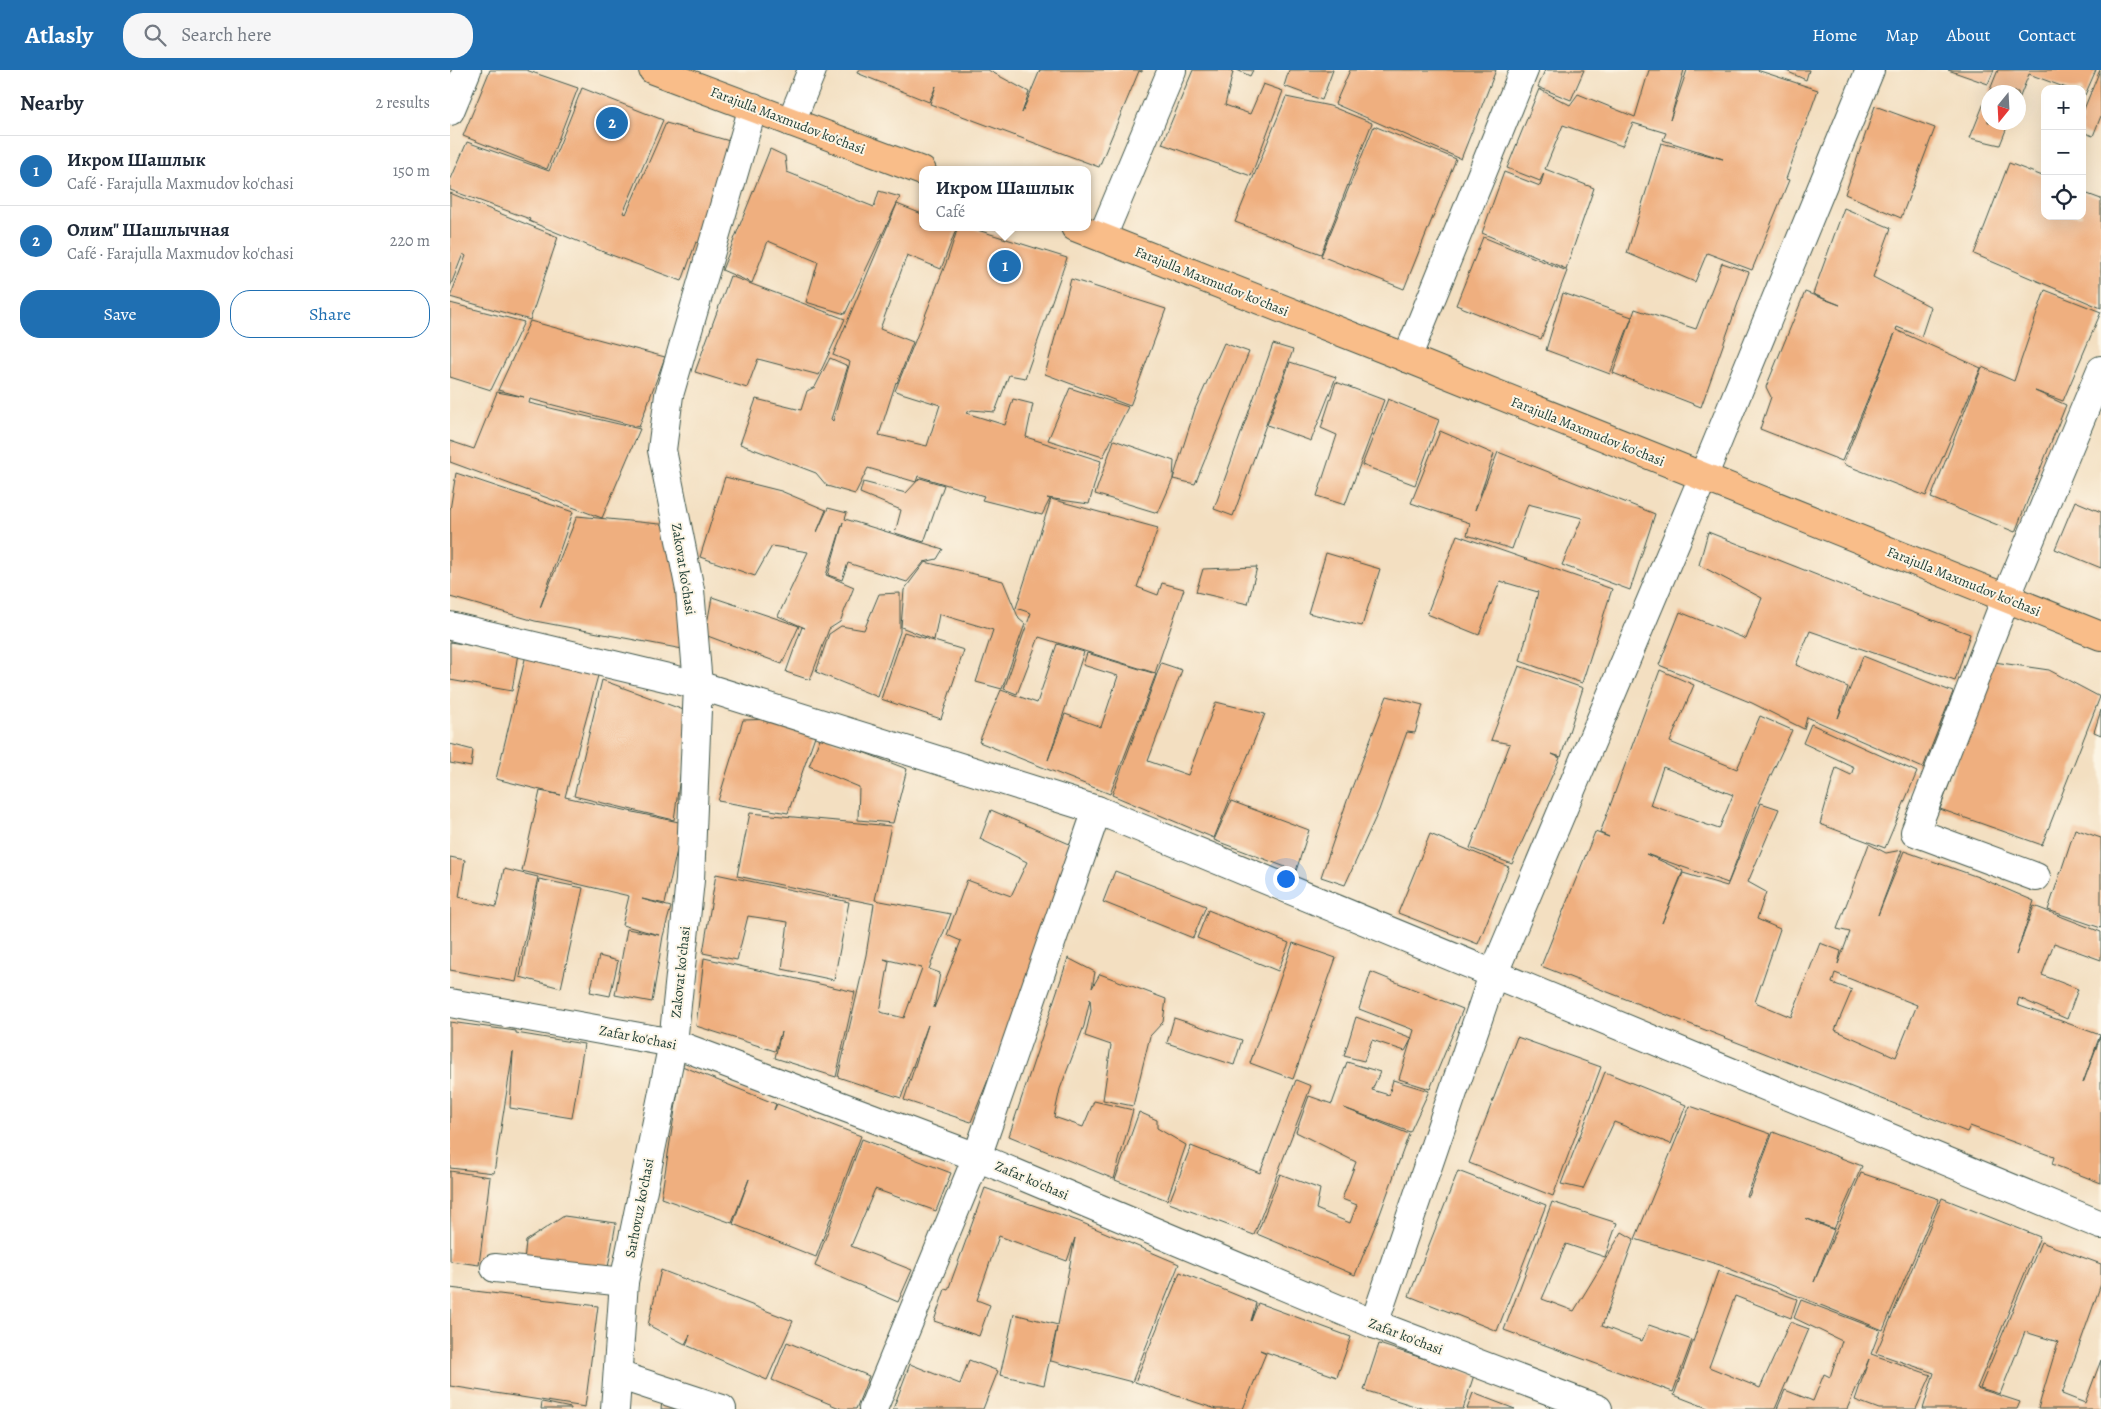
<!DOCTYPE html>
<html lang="en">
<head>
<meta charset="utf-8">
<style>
  :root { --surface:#fff; --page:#f6f6f7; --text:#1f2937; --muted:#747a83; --line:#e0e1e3; --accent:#1f6fb2 }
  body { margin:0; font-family:Alegreya,serif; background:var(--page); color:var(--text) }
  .controls { position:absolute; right:15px; top:15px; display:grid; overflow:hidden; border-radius:10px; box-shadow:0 5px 20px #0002 }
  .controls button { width:45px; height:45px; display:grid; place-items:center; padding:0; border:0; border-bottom:1px solid var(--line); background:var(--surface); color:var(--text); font:25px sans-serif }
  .compass { position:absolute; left:1531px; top:15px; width:45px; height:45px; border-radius:50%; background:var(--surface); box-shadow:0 5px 20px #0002; rotate:198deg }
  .you { position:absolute; left:835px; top:808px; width:18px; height:18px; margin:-12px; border:4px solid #fff; border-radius:50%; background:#1a73e8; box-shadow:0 0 0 8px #1a73e833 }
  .badge { display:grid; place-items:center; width:32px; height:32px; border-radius:50%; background:var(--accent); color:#fff; font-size:16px; font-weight:700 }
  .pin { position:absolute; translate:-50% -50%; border:2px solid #fff; box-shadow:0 1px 5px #0006 }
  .popup { position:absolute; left:469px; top:96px; width:172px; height:65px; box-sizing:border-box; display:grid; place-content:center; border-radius:10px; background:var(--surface); filter:drop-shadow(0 1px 4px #0005); font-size:16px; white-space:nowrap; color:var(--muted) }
  .popup b { font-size:19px; color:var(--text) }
  .popup::after { content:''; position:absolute; left:50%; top:100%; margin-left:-10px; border:10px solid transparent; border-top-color:var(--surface) }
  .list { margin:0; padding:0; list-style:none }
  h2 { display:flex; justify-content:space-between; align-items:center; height:65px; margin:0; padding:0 20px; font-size:21px }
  h2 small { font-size:16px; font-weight:400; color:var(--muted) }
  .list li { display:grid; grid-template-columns:32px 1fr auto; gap:15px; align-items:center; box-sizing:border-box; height:70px; padding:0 20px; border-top:1px solid var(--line) }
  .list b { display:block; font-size:19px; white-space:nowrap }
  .list p { margin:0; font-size:16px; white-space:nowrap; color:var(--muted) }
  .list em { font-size:16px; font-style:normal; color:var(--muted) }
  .actions { display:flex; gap:10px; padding:15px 20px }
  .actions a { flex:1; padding:11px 0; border:1px solid var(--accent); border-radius:20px; text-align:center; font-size:18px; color:var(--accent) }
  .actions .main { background:var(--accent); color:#fff }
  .icon { flex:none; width:28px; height:28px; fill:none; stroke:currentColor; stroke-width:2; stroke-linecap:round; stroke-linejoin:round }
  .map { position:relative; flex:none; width:1651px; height:1339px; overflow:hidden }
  header { display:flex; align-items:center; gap:30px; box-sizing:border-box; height:70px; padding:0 25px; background:var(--accent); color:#fff }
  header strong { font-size:24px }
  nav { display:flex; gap:28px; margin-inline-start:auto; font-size:18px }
  .search { width:350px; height:45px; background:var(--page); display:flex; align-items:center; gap:12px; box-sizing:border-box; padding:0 18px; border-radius:20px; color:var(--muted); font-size:19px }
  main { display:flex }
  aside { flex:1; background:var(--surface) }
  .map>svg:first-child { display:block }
  .building { fill:#efaf7f; fill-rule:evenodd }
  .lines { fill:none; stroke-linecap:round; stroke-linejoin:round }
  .minor-casing { stroke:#3f5549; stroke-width:30 }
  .major-casing { stroke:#3f5549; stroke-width:30 }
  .minor { stroke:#fff; stroke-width:28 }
  .major { stroke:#f9bd89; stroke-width:28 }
  .labels { text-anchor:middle; stroke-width:4; stroke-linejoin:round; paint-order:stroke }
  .street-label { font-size:14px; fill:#1f3d34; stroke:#fcf5e5 }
</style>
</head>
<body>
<header>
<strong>Atlasly</strong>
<div class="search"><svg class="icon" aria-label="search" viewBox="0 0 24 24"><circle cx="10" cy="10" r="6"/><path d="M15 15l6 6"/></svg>Search here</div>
<nav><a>Home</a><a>Map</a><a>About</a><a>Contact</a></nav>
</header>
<main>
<aside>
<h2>Nearby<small>2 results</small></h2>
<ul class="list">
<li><span class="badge">1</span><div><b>Икром Шашлык</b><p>Café · Farajulla Maxmudov ko'chasi</p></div><em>150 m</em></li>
<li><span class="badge">2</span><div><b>Олим&quot; Шашлычная</b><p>Café · Farajulla Maxmudov ko'chasi</p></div><em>220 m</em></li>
</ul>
<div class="actions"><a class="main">Save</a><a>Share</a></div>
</aside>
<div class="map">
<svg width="1651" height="1339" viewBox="0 0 1651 1339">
  <rect width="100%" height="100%" fill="#fcf5e5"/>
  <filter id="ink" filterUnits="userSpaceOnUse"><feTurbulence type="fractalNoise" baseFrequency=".02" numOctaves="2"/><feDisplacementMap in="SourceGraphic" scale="10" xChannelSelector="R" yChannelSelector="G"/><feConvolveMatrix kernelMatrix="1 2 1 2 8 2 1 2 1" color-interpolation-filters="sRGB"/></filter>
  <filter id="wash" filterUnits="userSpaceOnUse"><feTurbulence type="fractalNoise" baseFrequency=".0096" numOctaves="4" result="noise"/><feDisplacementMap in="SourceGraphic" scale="20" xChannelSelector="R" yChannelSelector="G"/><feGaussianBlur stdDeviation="1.12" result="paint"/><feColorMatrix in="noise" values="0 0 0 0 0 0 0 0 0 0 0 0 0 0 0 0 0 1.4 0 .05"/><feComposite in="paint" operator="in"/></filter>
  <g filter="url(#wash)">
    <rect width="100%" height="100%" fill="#f3dfc1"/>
    <g id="blocks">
      <!-- building -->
      <g class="building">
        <path d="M40,0H76L128,18L97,99L13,66Z"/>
        <path d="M408,0H538L579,22L572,43L590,0H692V2L689,1L649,97L480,34L486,16L479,32L407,3Z"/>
        <path d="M743,0H778L783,2L775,35L800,44L813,14L833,21L801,106L712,74Z"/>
        <path d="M787,0H803L800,6Z"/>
        <path d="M839,0H883L872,30L834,16Z"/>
        <path d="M900,0H1046L1011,89L885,34Z"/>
        <path d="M1095,0H1134L1121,30L1088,17Z"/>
        <path d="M1199,0H1234L1220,50L1237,0H1307L1368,20L1336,109L1339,110L1302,200L1257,183L1245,212L1177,183L1211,73L1273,89L1213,70L1216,63L1183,53L1172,76L1113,55L1095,99L1144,118L1116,199L1032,163L1054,102L1090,116L1094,103L1090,111L1057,98L1089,19L1120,35L1128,24L1185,47Z"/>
        <path d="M1334,0H1359L1356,10Z"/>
        <path d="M1498,0H1544L1538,14Z"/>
        <path d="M1548,0H1646L1635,25L1632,24V19H1619L1579,4L1569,29L1568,22H1539Z"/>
        <path d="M1650,0L1651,46L1643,66L1632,62V44Z"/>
        <path d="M132,18L213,50L173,143L176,144L216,53L283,72L249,173L246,172L232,211L156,183L79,151L80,149L0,120V111L17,72L99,101Z"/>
        <path d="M1538,23V52H1559L1550,75L1520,68Z"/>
        <path d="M836,27L880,36L922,53L871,184L785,152Z"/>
        <path d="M1425,36L1485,58L1451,148L1395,124Z"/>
        <path d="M924,56L1006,89L954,219L871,186Z"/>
        <path d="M320,79L335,86L337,102L424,137L429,121L450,127L395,244L356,232L368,192L318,171L302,213L272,200Z"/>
        <path d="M1559,93L1595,107V146H1632V122L1651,129V238L1524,184Z"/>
        <path d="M0,123L108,167L80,250L0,227L16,186L13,184L0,217Z"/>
        <path d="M447,134L472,144V157H507L491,199L457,185L430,259L463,272L447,313L446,312L429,365L477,376L490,335L445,321L498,188L508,157H518L617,188L575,308L559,305L545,342L522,340L516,343L555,355L563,329L583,334L576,367L651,391L639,434L597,428L600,429L592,445L532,430L534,426L468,406L466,412L418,398L405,424L377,416L366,403L290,374L306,329L351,340L357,321L365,317L380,288L398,296L381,349L383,351L400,292L383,285Z"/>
        <path d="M1394,138L1441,158L1423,207L1481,237L1471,267L1447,257L1446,260L1531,298L1476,426L1393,394L1445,263L1392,391L1310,359L1321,327L1316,317L1355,222L1390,235L1363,224Z"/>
        <path d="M1033,167L1117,201L1091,269L1006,235Z"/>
        <path d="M1272,193L1299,202L1251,337L1163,303L1185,239L1246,259Z"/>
        <path d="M280,206L395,249L369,305L308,289L297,318L245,302Z"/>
        <path d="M621,209L716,239L680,336L595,304Z"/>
        <path d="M1595,220L1651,242L1613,331L1585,321L1616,335L1565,462L1481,428L1532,297L1564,311Z"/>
        <path d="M1113,223L1182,247L1160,304L1096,280Z"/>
        <path d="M0,233L74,252L41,320L0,307Z"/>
        <path d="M80,251L215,287L189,357L80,329L79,333L190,359L152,448L0,392V371L24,379L47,322L74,327L48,320Z"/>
        <path d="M774,273L799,282L745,414L723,409L708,443L645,424L664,370L724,391L723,409L745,339Z"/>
        <path d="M823,274L843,280L783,446L764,439Z"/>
        <path d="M840,292L886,307L861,371L817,355Z"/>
        <path d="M886,312L934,330L895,435L867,426L887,365L871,358Z"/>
        <path d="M620,318L678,337L653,387L598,370Z"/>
        <path d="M938,329L989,350L965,415L912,395Z"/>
        <path d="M990,361L1044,384L1025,440L1048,382L1205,444L1180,520L1112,495L1132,448L1078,434L1062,479L1017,465L1020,453L961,433Z"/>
        <path d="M6,403L123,442L90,538L127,446L220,455L243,581L85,551L0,527V440Z"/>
        <path d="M275,407L331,421L376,440L367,462L378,438L397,443L395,449L493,479L487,489L474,492L457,512L398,493L392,510L378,505L393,452L376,505L404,517L390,552L379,559L360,610L336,602L352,557L355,558L328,546L358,482L322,476L305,506L250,487Z"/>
        <path d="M470,408L494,415L474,472L445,463L451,440L410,423L413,412L456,423Z"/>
        <path d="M601,429L708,458L687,517L708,525L712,513L734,519L705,603L589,567L567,624L554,619L581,543L566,538Z"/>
        <path d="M1625,431L1651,442V498L1605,479Z"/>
        <path d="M1258,462L1435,532L1520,564L1505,611L1360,561L1346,595L1398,617L1388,648L1413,586L1503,622L1473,698L1357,647L1354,659L1302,633L1209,595L1230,542L1296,569L1312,528L1249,495Z"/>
        <path d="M1007,465L1162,519L1132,613L1070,591L1088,522L1050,511L1029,565L977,544Z"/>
        <path d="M876,483L930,499L912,556L858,543Z"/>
        <path d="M475,492L553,511L569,549L575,554L552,619L526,612L543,560L489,544L484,570L451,557L454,520Z"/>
        <path d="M807,497L798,534L746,522L753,499Z"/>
        <path d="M450,523V562L428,627L366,602L379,564L391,556L414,560L429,524Z"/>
        <path d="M262,527L349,556L332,594L255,565Z"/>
        <path d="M454,562L514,580L491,649L431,629Z"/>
        <path d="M0,572L68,583L62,621L0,610Z"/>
        <path d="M607,574L634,582L598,690L615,644L651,657L668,606L633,595L637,583L706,604L660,724L529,672L551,620L587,633Z"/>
        <path d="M76,585L149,602L115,727L233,753L215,834L192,829L221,837L213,866L202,932L165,925L177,859L209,865L172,855L179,826L72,801L90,721L111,725L46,709Z"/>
        <path d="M1544,592L1599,600L1650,627L1592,775L1490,739Z"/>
        <path d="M711,593L732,600L698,691L738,705L766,632L815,644L764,768L662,725Z"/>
        <path d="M1069,596L1133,618L1111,687L1102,684L1110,688L1062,794L1020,778L1060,674L1041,670Z"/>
        <path d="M1210,600L1244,615L1220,672L1287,699L1310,646L1342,660L1308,733L1278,813L1196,784L1233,801L1212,853L1233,803L1277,816L1311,733L1329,739L1298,812L1316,822L1307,849L1330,859L1305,932L1341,947L1370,873L1391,881L1388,894L1400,862L1387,859L1419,774L1436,783L1452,780L1428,845L1454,781L1528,807L1584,831L1566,885L1584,836L1651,862V890L1604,873L1592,905L1628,919L1617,949L1569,928L1567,935L1650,965L1633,1013L1651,965V1113L1602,1094L1604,1087L1520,1056L1517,1062L1091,896L1145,762L1159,767L1150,763ZM1213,697L1283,725L1269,759L1200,735ZM1385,903L1467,935L1446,987L1385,960L1402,920L1382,913Z"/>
        <path d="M152,610L239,642L224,750L124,726Z"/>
        <path d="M937,626L973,635L965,663L957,662L929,740L895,815L871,807L898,728Z"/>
        <path d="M1651,640V665L1644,662Z"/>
        <path d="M330,649L366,663L338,743L268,731L293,650Z"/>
        <path d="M1361,654L1467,702L1435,778L1370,754L1386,698L1401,705L1404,697L1353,673Z"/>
        <path d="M371,666L457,699L443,753L408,750L409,717L359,696Z"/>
        <path d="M0,674L23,680L21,697L0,693Z"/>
        <path d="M781,731L859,760L846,801L764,770Z"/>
        <path d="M541,740L631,779L521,1052L454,1030L478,955L451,1028L388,1007L416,885L424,834L287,806L300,743L441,756L425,830L501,844L479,899L490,903L484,938L511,871L497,865L517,810L561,826L577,792L530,769ZM434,889L472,898L454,948L430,942L439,891Z"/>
        <path d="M1625,759L1651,768V858L1598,840Z"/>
        <path d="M980,764L1059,797L1028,874L948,843Z"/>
        <path d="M0,787L15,790L9,827L46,837L54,799L88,807L66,912L0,900Z"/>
        <path d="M665,801L756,836L743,868L653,832Z"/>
        <path d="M266,804L399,832L384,910L332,899L338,852L298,846L287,890L253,883Z"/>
        <path d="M89,809L133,818L111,918L70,907Z"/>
        <path d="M758,840L839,873L828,901L747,868Z"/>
        <path d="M843,873L886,888L843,1009L800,993Z"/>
        <path d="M149,886L168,891L160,926L140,922Z"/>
        <path d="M254,888L405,922L386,1007L325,988L331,962L325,981L246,956Z"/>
        <path d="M618,888L645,902L642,918L650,904L716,929L713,952L700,966L683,1036L653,1030L661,975L635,966L641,941L640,929L634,956L610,1019L604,1047L633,1057L644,1031L683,1040L664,1109L559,1066Z"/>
        <path d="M921,902L1013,939L980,1019L949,1009L964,960L909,939Z"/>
        <path d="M906,947L962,968L955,981L922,970L914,991L894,986Z"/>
        <path d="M724,948L792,970L784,995L717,973Z"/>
        <path d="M0,952L66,961V963L134,974L122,1048L60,1038L63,982L44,1103L0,1098Z"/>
        <path d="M1067,967L1151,997L1103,1126L1019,1093Z"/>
        <path d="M897,992L930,1002L922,1020L939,1025L943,1010L979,1021L960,1062L894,1038L959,1064L930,1144L905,1205L807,1164L830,1104L870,1119L866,1139L900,1153L907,1135L892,1129L906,1092L846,1062L859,1026L882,1034Z"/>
        <path d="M232,996L326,1034L324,1040L327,1034L411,1066L366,1187L283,1154L299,1109L282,1153L211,1128Z"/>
        <path d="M1155,1002L1236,1035L1221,1074L1164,1052L1133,1119L1111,1114Z"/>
        <path d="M846,1010L861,1016L804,1165L719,1133L741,1076L810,1103Z"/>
        <path d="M1240,1036L1321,1064L1297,1126H1299L1323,1062L1412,1096L1384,1159L1355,1148L1384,1160L1364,1212L1411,1103L1489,1129L1433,1260L1270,1195L1185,1169Z"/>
        <path d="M689,1042L707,1050V1058L736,1075L717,1130L665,1110Z"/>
        <path d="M412,1069L501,1103L486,1141L425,1119L401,1176L462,1200L448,1232L365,1196Z"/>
        <path d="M0,1101L40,1107L29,1195L0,1191Z"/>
        <path d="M1008,1101L1096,1135L1047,1261L959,1226Z"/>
        <path d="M535,1118L628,1151L729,1194L682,1312L601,1291L607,1257L594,1315L550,1305L564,1244L608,1255L625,1168L617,1191L549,1166L527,1230L540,1235L529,1266L484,1251L495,1219L498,1220Z"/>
        <path d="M1492,1128L1590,1167L1527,1318L1570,1332L1567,1339H1473L1484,1303L1426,1283Z"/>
        <path d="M1102,1132L1167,1153L1155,1187L1116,1174L1092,1229L1124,1241L1172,1162L1184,1169L1152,1256L1192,1271L1199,1255L1242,1270L1223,1322L1054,1260Z"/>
        <path d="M114,1146L166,1153L157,1203L74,1192L76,1171Z"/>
        <path d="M1591,1172L1651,1194V1214L1612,1324L1635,1333L1651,1290V1339H1588L1608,1272L1575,1262L1550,1324L1530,1318Z"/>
        <path d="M211,1200L343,1251L317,1310L236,1275L240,1265L235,1274L198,1255Z"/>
        <path d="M1268,1201L1347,1229L1341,1248L1285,1226L1259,1297L1310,1318L1340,1252L1359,1259L1325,1339H1260L1224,1325Z"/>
        <path d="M730,1202L806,1233L801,1251L808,1233L901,1267L887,1307L810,1280L816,1283L793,1339H766L685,1312Z"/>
        <path d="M0,1218L148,1236L135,1337L0,1316Z"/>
        <path d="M1351,1230L1430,1260L1421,1284L1481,1305L1466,1339H1429L1405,1330L1419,1289L1397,1339H1327L1335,1320L1363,1331L1374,1304L1380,1307L1392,1271L1344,1248Z"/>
        <path d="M337,1272L419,1306L406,1339H392L322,1310Z"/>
        <path d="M929,1274L1024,1305L1013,1339H974L914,1320Z"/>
        <path d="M519,1290L548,1301L533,1339H443L460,1294L510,1314Z"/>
        <path d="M1023,1323L1065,1339H1017Z"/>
        <path d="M92,1332L121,1338V1339H91Z"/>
        <path d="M212,1332L233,1339H211Z"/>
      </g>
    </g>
  </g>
  <g filter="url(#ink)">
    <use href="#blocks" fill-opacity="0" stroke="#3f5549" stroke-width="1"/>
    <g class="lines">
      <defs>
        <g id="minor">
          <path d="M0,41L17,0"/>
          <path d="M341,52L362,0"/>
          <path d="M652,167L722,0"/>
          <path d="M957,288L1074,0"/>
          <path d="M0,556L248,615L647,740L1651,1155"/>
          <path d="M1586,807L1465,762L1556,528L1651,300"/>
          <path d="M0,933L223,973L527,1087L924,1254L1148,1339"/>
          <path d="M45,1198L174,1212"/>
          <path d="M924,1254L1043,905L1253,407L1420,0"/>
          <path d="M168,1305L272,1339"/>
          <path d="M165,1339L174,1212L223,973L240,810L248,615L240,520L212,380L219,325L303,37"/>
          <path d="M423,1339L527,1087L647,740"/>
        </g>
        <g id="major">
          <path d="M203,0L472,101"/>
          <path d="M625,157L957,288L1651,566"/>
        </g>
      </defs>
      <!-- minor casing -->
      <use href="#minor" class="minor-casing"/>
      <!-- major casing -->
      <use href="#major" class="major-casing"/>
      <!-- minor -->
      <use href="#minor" class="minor"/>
      <!-- major -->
      <use href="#major" class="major"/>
    </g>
  </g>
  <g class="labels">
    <!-- street labels -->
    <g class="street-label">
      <text transform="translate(338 50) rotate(21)" y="5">Farajulla Maxmudov ko'chasi</text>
      <text transform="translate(762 211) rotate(22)" y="5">Farajulla Maxmudov ko'chasi</text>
      <text transform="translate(1138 361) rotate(22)" y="5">Farajulla Maxmudov ko'chasi</text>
      <text transform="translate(234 499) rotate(81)" y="5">Zakovat ko'chasi</text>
      <text transform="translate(1514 511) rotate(22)" y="5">Farajulla Maxmudov ko'chasi</text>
      <text transform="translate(230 902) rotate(-84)" y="5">Zakovat ko'chasi</text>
      <text transform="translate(188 967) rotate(11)" y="5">Zafar ko'chasi</text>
      <text transform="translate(582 1110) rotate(23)" y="5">Zafar ko'chasi</text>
      <text transform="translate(189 1138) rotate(-79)" y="5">Sarhovuz ko'chasi</text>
      <text transform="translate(956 1266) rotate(21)" y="5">Zafar ko'chasi</text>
    </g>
  </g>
</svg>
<div class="controls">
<button>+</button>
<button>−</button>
<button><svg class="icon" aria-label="locate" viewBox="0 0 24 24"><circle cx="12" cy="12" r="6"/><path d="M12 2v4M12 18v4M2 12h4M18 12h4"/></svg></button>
</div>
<svg class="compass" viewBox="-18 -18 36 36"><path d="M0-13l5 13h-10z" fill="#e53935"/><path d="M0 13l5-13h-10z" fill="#747a83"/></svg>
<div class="you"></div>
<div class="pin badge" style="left:555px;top:196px">1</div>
<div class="popup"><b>Икром Шашлык</b>Café</div>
<div class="pin badge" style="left:162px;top:53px">2</div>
</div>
</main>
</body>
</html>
